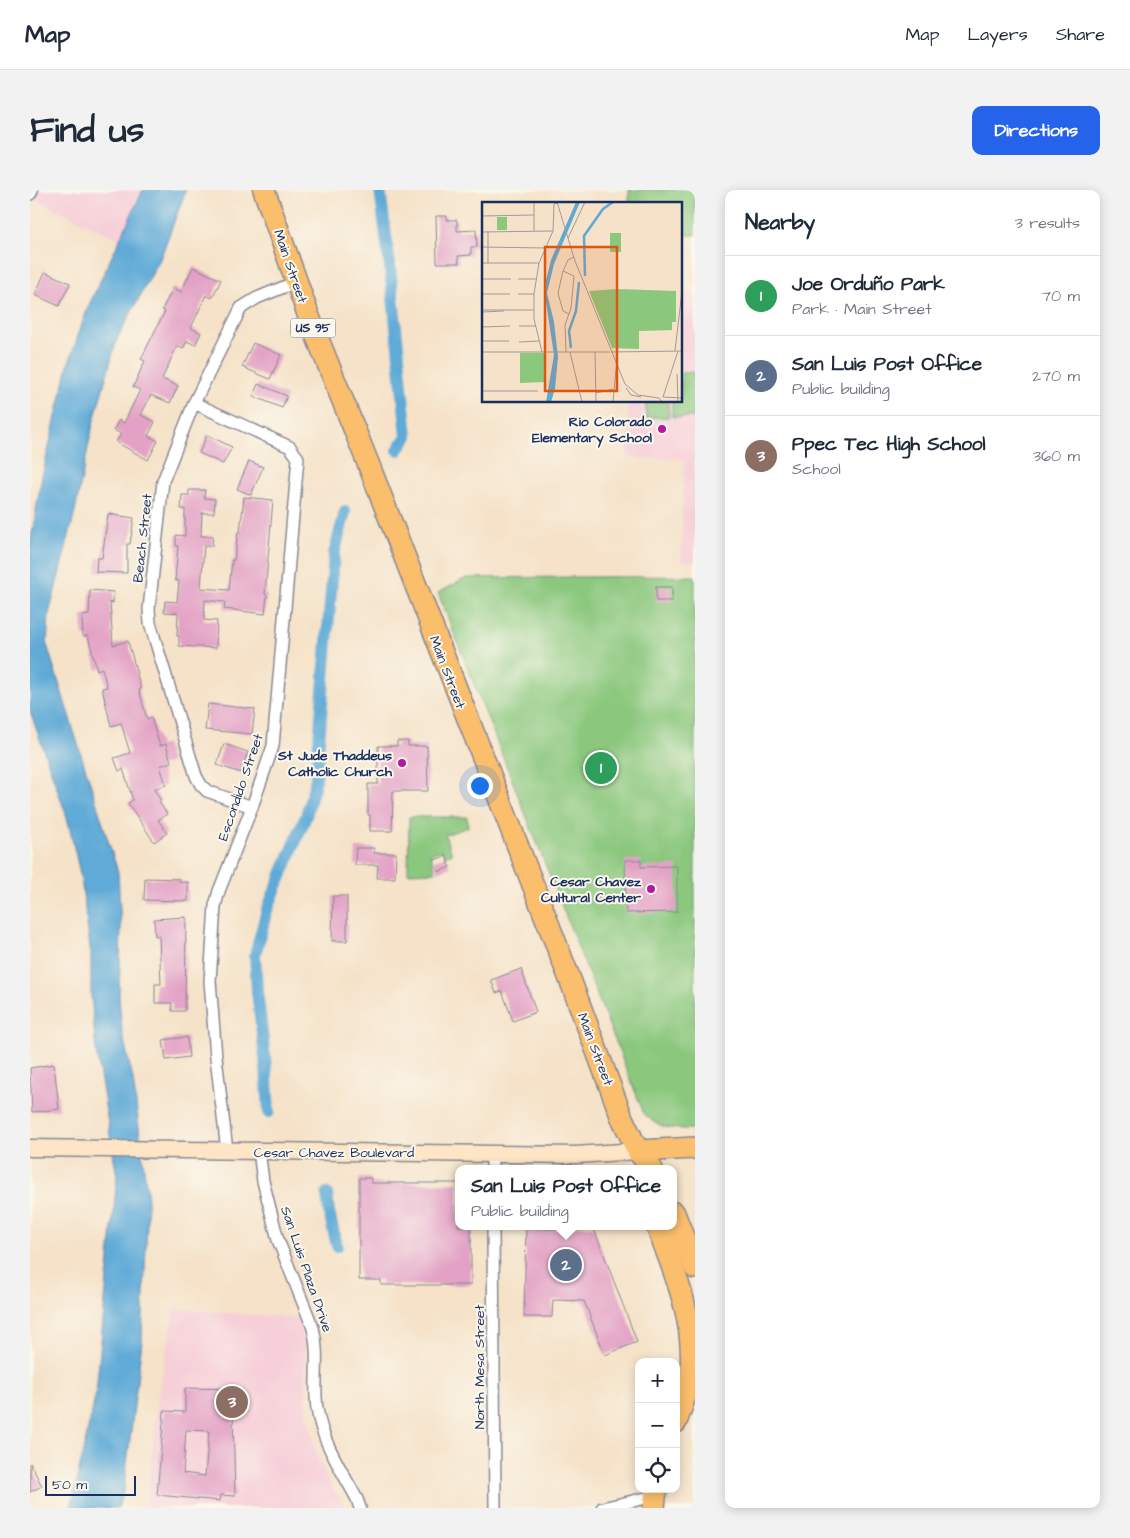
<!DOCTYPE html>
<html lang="en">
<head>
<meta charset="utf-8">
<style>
  :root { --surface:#fff; --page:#f2f2f3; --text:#1f2937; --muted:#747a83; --line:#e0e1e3; --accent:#2563eb }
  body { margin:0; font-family:"Architects Daughter",sans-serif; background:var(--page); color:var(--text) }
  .controls { position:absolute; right:15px; bottom:15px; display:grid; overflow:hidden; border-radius:10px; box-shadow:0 2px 12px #0003 }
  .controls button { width:45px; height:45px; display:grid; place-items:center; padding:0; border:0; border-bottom:1px solid var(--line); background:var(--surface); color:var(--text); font:25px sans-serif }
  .scale { position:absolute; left:15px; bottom:12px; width:91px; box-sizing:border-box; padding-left:5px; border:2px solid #1b2f5e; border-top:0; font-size:14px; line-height:18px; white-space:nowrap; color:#1b2f5e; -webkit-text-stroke:4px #fbf7ec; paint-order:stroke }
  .you { position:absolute; left:449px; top:595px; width:18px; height:18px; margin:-12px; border:4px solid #fff; border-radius:50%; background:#1a73e8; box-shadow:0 0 0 8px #1a73e833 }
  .badge { display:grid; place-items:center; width:32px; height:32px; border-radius:50%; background:var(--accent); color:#fff; font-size:16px; font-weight:700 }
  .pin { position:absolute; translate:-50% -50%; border:2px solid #fff; box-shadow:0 1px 5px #0006 }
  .popup { position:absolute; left:425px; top:975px; width:222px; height:65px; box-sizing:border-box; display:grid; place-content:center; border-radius:10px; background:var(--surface); filter:drop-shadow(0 1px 4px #0005); font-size:16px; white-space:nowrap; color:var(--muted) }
  .popup b { font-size:19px; color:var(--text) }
  .popup::after { content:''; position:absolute; left:50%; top:100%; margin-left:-10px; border:10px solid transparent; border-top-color:var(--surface) }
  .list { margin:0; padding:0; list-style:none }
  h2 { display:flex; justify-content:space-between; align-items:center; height:65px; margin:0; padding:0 20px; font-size:21px }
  h2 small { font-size:16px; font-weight:400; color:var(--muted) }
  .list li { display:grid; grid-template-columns:32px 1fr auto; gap:15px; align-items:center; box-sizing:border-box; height:80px; padding:0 20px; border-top:1px solid var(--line) }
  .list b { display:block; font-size:19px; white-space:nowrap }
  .list p { margin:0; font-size:16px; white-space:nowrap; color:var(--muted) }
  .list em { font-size:16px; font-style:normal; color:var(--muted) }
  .icon { flex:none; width:28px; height:28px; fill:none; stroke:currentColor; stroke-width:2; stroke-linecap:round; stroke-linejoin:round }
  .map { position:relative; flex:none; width:665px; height:1318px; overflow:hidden; border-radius:10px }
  header { display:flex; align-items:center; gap:30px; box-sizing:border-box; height:70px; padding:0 25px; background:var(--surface); border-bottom:1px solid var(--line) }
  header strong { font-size:24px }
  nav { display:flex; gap:28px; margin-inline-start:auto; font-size:18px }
  .intro { display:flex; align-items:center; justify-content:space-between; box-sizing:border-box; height:120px; padding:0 30px }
  h1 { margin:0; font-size:35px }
  .button { padding:12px 22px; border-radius:10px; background:var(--accent); color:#fff; font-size:18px; font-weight:700 }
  main { display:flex; gap:30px; padding:0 30px }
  aside { flex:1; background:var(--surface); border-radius:10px; box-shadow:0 2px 12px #0003 }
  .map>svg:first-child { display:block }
  .built { fill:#f6cfd8 }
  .green { fill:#8bc87e; stroke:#537c6e }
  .water { fill:#5eaad7; stroke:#3c6c9a }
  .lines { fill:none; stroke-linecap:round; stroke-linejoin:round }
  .canal { stroke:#5eaad7; stroke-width:12 }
  .building { fill:#e3a1c5; fill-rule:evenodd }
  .street-casing { stroke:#888893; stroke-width:14 }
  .secondary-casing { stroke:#888893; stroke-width:19 }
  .highway-casing { stroke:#888893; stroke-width:24 }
  .street { stroke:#fff; stroke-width:11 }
  .secondary { stroke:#fde5c5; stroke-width:16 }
  .highway { stroke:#fabe6d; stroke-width:21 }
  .poi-dot { fill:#b5179e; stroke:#fbf7ec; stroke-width:2 }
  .labels { text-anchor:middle; stroke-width:4; stroke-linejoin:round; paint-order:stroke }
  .shield { fill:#fbf7ec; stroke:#5e6b89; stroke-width:1 }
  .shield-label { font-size:12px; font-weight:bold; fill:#1b2f5e }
  .street-label { font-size:14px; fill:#1b2f5e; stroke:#fbf7ec }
  .poi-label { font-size:14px; font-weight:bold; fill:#1b2f5e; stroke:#fbf7ec; text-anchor:end }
  .inset-river { fill:none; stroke:#5eaad7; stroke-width:2.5 }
  .inset-road { fill:none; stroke:#9e9a9e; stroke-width:1 }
  .view { fill:#de5710; fill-opacity:0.15; stroke:#de5710; stroke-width:2.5 }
  .inset-edge { fill:none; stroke:#1b2f5e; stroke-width:2.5 }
</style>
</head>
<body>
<header>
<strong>Map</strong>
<nav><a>Map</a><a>Layers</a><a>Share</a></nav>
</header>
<div class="intro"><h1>Find us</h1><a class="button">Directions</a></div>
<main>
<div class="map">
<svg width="665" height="1318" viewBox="0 0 665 1318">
  <rect width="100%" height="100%" fill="#fbf7ec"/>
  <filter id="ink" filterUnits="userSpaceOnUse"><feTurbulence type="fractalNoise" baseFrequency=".02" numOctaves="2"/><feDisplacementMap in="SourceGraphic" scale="10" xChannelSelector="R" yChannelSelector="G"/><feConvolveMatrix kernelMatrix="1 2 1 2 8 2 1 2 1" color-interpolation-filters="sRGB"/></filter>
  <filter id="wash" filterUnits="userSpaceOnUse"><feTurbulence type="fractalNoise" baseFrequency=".0096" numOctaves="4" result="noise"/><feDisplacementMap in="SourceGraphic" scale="20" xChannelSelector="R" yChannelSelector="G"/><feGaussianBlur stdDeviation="1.12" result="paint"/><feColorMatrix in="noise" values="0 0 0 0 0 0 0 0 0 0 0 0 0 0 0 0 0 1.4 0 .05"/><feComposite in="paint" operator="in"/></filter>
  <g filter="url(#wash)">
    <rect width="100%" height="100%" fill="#f5e2c8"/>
    <!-- built -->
    <g class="built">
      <path d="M2,0H156L130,69L0,7Z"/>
      <path d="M651,105H665V371H651L654,269L598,267V211H651Z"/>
      <path d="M145,1119L268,1128L275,1155L277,1224L287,1266L299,1292L316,1318H116L129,1199Z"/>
    </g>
    <!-- green -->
    <g class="green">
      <path d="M599,0H665V45H651V14H599Z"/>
      <path d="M664,182L665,227H642V211H651V183Z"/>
      <path d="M616,211H638L639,227L616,228Z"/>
      <path d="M665,386V939C642,939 632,940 614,924L408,403L436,388Z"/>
      <path d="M379,627H437L438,637L415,645L422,664L415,665L412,660L400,664L406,682L378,683Z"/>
    </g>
    <!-- water -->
    <path class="water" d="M113,0H156L130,69L87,149L63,234L44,326L19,424L17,455L88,682L91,738L89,807L92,842L103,889L118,1009L112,1151L94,1298L88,1318H41L66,1202L87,987L66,861L61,805V765L51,688L37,627L0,521V355L11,291L38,175L58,117Z"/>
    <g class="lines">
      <!-- canal -->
      <g class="canal">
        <path d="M350,0L360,77L377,246L368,260"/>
        <path d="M239,922L236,876L227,801L225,765L237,720L276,626L286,589L304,364L315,322"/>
        <path d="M297,1004L299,1022L307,1056"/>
      </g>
    </g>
    <g id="blocks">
      <!-- building -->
      <g class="building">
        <path d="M406,26H417V30H427V41L446,40L447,57H441V65L428,66L429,73H407Z"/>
        <path d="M163,77L191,90L182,108L176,105L161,138L171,143L165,155L157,151L153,159L147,156L132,189L148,196L140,213L121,205L111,225L125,232L118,246L128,251L118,270L86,252L91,244L84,240L89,230L94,233L110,200L103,197L115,171L111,169L135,121L132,120L143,98L151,102Z"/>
        <path d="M15,82L40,93L29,116L5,105Z"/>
        <path d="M223,153L251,165L240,189L212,177Z"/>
        <path d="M228,194L257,206L252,218L223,206Z"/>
        <path d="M177,245L202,257L193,274L169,263Z"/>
        <path d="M219,271L233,277L221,305L207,299Z"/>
        <path d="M159,300H175L174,308L185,309L184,323H172L171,346H183L182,356H174L171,398L199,400L202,370H204L208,342H210L214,307L243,310L235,404L237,405L235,424L194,419L195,412L175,410L174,430L187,431L186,458L149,456V446H147L148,423L134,422L135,411L147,412L149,391L145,390L148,356H146V345L155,346V319H151L152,305H159Z"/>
        <path d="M78,324L104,328L100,354H97V383L66,382L67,368H72Z"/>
        <rect x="626" y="397" width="16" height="14"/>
        <path d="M60,400L84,402L83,413L80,412L83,455L98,451L111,499L109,500L117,529L121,527L130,556L136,554L141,572L130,576L136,595L124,599L131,611L129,612L137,624L128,630L137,643L124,652L98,613L103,610L93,579L89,581L84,568L100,563L91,533L81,536L72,498L77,497L72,478L67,480L58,446H53L52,426L59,425Z"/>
        <path d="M178,514L225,519L222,544L175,540Z"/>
        <path d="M367,551H378V556H397L398,601H363L362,641H340V625H338V594H348V556H367Z"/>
        <path d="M194,554L218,562L211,583L187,575Z"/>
        <path d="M326,658H344V663H366L365,688H347L348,675H325Z"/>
        <path d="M416,666L420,677L408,682L404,670Z"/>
        <path d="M595,670H611V677L647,676V722L596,723Z"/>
        <path d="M115,688L150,689L149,692H158V711L114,710Z"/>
        <path d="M303,706H317V751H302Z"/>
        <path d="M156,727L155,821H142V813H125V794H131L129,746H125L124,729Z"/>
        <path d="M491,779L506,822L483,831L472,801L466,803L461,790Z"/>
        <path d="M157,847L159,867L136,870L133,850Z"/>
        <path d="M24,874L29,919L2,922L0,878Z"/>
        <path d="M329,988H341V993H428V1036H441V1095H351V1090H329Z"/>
        <path d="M535,1036H563L607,1152L575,1165L554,1111L523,1110L522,1127H494L496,1038L528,1039Z"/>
        <path d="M155,1198L207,1199L209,1224L203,1225L205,1306L191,1305L190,1311L127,1305L134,1221L155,1222ZM156,1240L179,1241L175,1286L153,1283Z"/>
        <path d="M0,1273L12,1296L0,1302Z"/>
      </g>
    </g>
  </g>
  <g filter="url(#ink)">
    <use href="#blocks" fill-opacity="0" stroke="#888893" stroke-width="1"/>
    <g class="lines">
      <defs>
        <g id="street">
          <path d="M0,4L2,0"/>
          <path d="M164,213L260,257L268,268L243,556L222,617L189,701L185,716L180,791L186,867L197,961"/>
          <path d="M222,617L177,601L171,595L166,586L120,433L119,419L133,291L164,213L211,118L227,108L266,92"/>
          <path d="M229,961L233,991L248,1050L283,1138C289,1161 285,1183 286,1207C287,1245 310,1277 327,1309L330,1318"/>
          <path d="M462,963V979"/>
          <path d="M463,1036L465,1318"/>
          <path d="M572,1318L625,1306"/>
        </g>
        <path id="secondary" d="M0,958L545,965L608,961"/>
        <g id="highway">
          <path d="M234,0L279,127L338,273L541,792L592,928L608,961L622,979"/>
          <path d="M608,961L665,958"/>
          <path d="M644,1023L665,1078"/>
          <path d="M627,1036C645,1084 665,1128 661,1181C659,1198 652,1216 646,1232"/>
          <path d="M624,1318L626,1299"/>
        </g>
      </defs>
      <!-- street casing -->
      <use href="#street" class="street-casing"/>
      <!-- secondary casing -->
      <use href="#secondary" class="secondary-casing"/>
      <!-- highway casing -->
      <use href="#highway" class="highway-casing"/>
      <!-- street -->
      <use href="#street" class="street"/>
      <!-- secondary -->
      <use href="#secondary" class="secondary"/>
      <!-- highway -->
      <use href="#highway" class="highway"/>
    </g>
  </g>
  <!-- markers -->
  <g class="poi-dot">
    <circle cx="632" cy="239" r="5"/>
    <circle cx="372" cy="573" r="5"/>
    <circle cx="621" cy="699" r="5"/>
  </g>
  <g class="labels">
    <!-- shield labels -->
    <rect class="shield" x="260.5" y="128.5" width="45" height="19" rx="4"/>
    <g class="shield-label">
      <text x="283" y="142">US 95</text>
    </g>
    <!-- street labels -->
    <g class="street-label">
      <text transform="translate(261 76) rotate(71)" y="5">Main Street</text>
      <text transform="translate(112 348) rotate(-84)" y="5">Beach Street</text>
      <text transform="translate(418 482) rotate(69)" y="5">Main Street</text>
      <text transform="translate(210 597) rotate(-71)" y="5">Escondido Street</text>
      <text transform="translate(566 859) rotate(69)" y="5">Main Street</text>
      <text x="304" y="967">Cesar Chavez Boulevard</text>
      <text transform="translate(277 1079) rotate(71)" y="5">San Luis Plaza Drive</text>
      <text transform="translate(449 1177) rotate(-90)" y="5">North Mesa Street</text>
    </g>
    <!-- poi labels -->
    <g class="poi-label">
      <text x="622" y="236">Rio Colorado<tspan x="622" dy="16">Elementary School</tspan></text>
      <text x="362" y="570">St Jude Thaddeus<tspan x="362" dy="16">Catholic Church</tspan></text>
      <text x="611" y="696">Cesar Chavez<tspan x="611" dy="16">Cultural Center</tspan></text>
    </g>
  </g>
  <!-- overview -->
  <g transform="translate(452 12)">
    <rect width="200" height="200" fill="#f5e2c8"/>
    <path d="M15,15H25V28H15ZM128,31H139V50H128ZM135,87L194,89V120H190V128L157,129V147L130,146L107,89ZM38,151H62L63,180L38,181Z" fill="#8bc87e"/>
    <path d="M94,0H98L72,62L65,91L72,120L76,155L73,187L69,200H64L72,153L62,87L69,58Z" fill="#5eaad7"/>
    <path class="inset-river" d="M103,74L102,34L121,7L131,0M89,146L87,129L94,109L97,80"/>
    <path class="inset-road" d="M75,0L93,59L143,182L156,193L177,196L180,200M0,14L52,13M6,29V61M52,29V0M0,30L71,29M86,36L103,0M0,45L63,46M0,61H57M81,69L92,74L89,106L83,123L84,150M0,77H29M36,77H54M0,92H28M36,92H52M0,108H51M0,110L22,109M87,112L81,109L76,91L81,69L86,58L92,55M37,124H54M0,125L28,124M0,139H27M37,140L57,139M193,149L200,89M0,150H128M60,150L52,117V92L57,61L71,29L72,2L75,1M88,150L100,200M113,150L114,200M129,150L200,149M195,172L196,200M144,186L149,193L159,195M0,189H56M114,191L131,187M181,195L196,149M181,195L200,196M131,200L134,167"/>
    <path class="view" d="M63,45H135V189H63Z"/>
    <rect width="200" height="200" class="inset-edge"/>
  </g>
</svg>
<div class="controls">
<button>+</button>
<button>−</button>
<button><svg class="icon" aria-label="locate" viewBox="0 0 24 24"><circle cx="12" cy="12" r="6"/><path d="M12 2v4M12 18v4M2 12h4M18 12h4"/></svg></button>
</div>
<div class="scale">50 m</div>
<div class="you"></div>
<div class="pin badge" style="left:571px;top:578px;background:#2e9e5b">1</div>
<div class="pin badge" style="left:536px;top:1075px;background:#5c6f8a">2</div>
<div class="popup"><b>San Luis Post Office</b>Public building</div>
<div class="pin badge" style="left:202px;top:1212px;background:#8d6e63">3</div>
</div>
<aside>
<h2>Nearby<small>3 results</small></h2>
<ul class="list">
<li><span class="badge" style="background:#2e9e5b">1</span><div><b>Joe Orduño Park</b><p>Park · Main Street</p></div><em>70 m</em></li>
<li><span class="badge" style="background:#5c6f8a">2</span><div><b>San Luis Post Office</b><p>Public building</p></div><em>270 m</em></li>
<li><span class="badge" style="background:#8d6e63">3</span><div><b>Ppec Tec High School</b><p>School</p></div><em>360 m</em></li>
</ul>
</aside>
</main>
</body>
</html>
